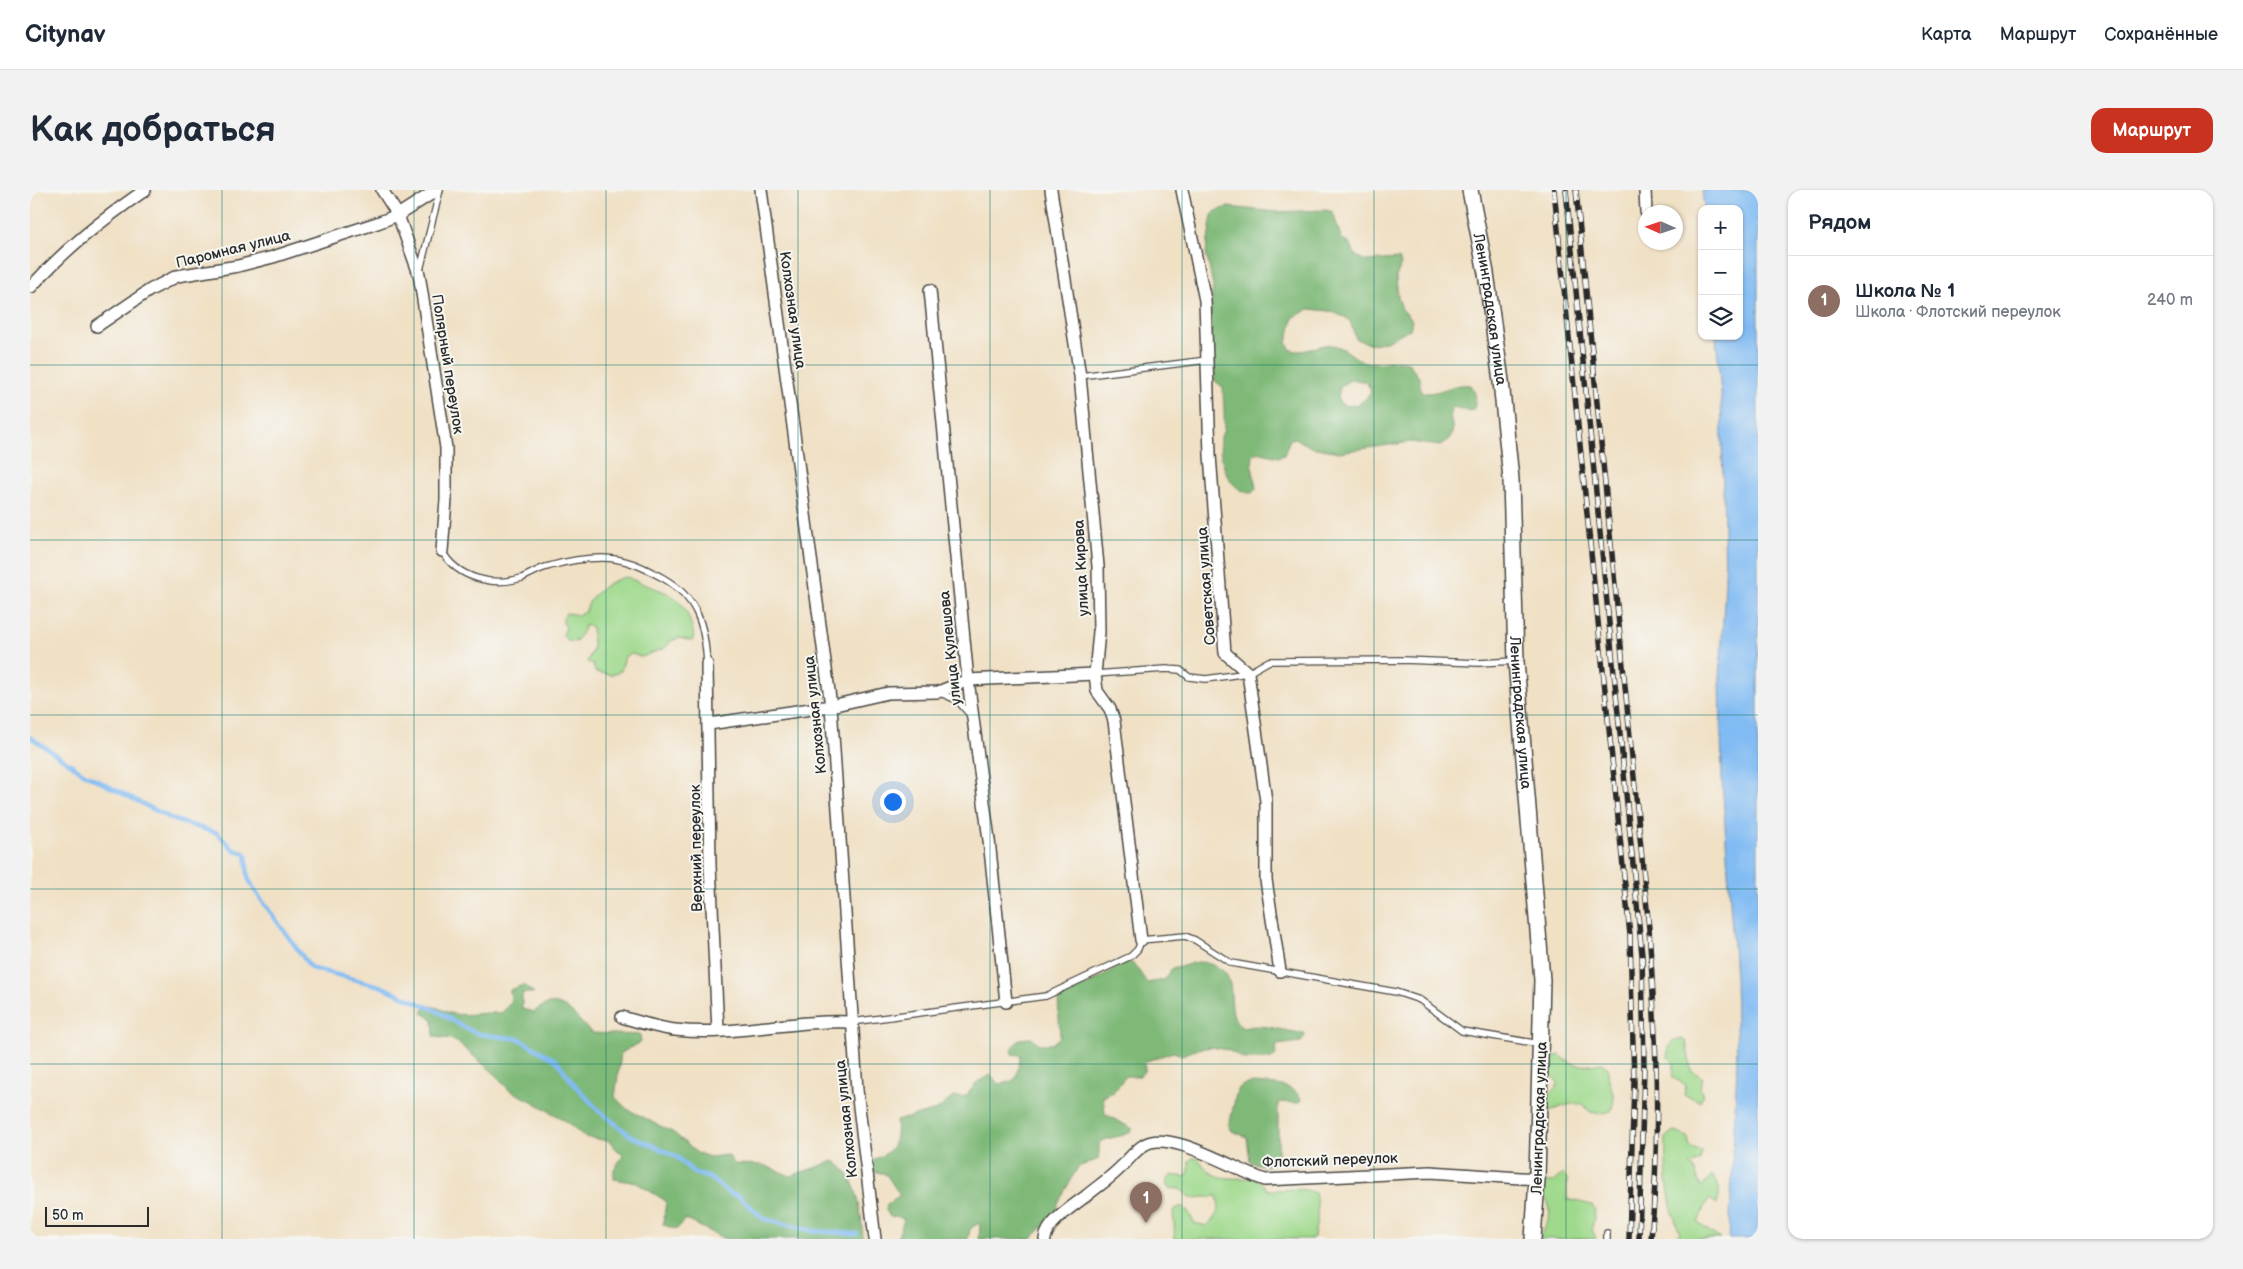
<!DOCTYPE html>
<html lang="ru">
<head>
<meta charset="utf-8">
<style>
  :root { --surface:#fff; --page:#f2f2f3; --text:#1f2937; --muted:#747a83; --line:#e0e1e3; --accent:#c8321e }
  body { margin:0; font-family:"Balsamiq Sans",sans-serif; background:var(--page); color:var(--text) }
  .controls { position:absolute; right:15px; top:15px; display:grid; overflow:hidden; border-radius:10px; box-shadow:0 1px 4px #0004 }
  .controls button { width:45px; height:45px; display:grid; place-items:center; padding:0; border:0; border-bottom:1px solid var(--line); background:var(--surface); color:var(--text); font:25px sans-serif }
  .compass { position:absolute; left:1608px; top:15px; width:45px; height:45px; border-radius:50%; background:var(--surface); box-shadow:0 1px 4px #0004; rotate:273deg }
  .scale { position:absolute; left:15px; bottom:12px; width:104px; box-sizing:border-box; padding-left:5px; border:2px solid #2b2b2b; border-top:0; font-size:14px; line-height:18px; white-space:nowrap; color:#2b2b2b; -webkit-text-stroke:4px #f6f6f2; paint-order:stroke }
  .you { position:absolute; left:862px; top:611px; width:18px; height:18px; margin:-12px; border:4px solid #fff; border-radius:50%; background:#1a73e8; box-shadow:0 0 0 8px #1a73e833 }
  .badge { display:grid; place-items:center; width:32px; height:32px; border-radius:50%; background:var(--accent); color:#fff; font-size:16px; font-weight:700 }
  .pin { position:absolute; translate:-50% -41px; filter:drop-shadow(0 1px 2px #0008) }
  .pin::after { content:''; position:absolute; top:26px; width:18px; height:15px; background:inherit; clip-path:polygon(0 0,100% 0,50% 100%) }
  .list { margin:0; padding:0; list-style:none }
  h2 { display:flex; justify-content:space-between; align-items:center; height:65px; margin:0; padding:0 20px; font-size:21px }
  h2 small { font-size:16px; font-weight:400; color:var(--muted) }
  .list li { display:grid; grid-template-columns:32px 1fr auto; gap:15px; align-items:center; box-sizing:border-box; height:90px; padding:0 20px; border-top:1px solid var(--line) }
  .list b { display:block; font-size:19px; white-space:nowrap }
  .list p { margin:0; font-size:16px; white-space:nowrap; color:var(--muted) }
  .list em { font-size:16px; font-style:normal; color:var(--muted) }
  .icon { flex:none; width:28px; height:28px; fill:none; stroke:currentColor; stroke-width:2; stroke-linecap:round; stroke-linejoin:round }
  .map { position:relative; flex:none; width:1728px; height:1049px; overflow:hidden; border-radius:15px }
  header { display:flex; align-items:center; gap:30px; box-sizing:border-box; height:70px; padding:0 25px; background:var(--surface); border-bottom:1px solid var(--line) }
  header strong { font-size:24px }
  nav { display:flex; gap:28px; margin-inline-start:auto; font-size:18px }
  .intro { display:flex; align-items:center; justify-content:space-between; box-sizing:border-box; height:120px; padding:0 30px }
  h1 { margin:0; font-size:35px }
  .button { padding:12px 22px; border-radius:15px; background:var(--accent); color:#fff; font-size:18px; font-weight:700 }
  main { display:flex; gap:30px; padding:0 30px }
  aside { flex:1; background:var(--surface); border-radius:15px; box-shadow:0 1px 4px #0004 }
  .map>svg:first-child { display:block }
  .green { fill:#9fd98c; stroke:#65825c }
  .forest { fill:#7fb978; stroke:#557252; fill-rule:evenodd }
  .water { fill:#81bbf3; stroke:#56738f }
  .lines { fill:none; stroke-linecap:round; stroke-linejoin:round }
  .stream { stroke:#81bbf3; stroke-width:4.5 }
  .lane-casing { stroke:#494642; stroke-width:8 }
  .street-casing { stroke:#494642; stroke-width:14 }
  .secondary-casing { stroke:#494642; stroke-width:18 }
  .lane { stroke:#fff; stroke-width:5.5 }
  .street { stroke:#fff; stroke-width:11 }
  .secondary { stroke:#fff; stroke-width:15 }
  .rail-casing { stroke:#2b2b2b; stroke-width:5.5 }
  .rail { stroke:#f6f6f2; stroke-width:4; stroke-dasharray:11; stroke-linecap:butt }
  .grid { fill:none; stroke:#0f766e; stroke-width:1; stroke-opacity:0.55 }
  .labels { text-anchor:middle; stroke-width:4; stroke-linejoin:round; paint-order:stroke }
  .street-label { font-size:15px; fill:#2b2b2b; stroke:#f6f6f2 }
</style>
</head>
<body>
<header>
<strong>Citynav</strong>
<nav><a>Карта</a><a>Маршрут</a><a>Сохранённые</a></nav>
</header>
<div class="intro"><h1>Как добраться</h1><a class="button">Маршрут</a></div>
<main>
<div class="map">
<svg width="1728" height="1049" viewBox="0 0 1728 1049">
  <rect width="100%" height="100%" fill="#f6f6f2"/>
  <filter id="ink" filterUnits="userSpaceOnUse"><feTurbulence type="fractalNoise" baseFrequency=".02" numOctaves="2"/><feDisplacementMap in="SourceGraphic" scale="10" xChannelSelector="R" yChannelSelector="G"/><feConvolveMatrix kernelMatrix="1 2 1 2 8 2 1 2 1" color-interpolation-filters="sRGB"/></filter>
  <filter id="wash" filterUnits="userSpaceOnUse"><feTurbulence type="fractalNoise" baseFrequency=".0096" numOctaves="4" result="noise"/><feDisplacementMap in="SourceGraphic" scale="20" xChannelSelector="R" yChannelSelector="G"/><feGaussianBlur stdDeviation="1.12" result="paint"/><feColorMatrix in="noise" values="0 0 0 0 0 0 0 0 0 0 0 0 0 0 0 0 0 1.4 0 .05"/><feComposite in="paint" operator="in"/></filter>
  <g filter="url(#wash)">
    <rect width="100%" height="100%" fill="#f0e0c4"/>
    <!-- green -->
    <g class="green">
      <path d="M597,387C634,405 654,397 664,446L662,451L649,448L641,451L635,458L612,467L602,464L595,466L591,481L582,485L565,482L563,474L557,472L563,459L562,437L556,435L546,452L537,451L533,445L536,437L533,433V428L536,423L549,425L556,421C559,404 581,389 597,387Z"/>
      <path d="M1652,849L1656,852L1661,880L1673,888L1670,898L1673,905L1670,911L1654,905L1656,895L1643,888L1644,873L1638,867V857L1642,852Z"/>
      <path d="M1530,865C1543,878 1555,876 1572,873L1578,878C1577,894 1588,904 1581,921L1571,924L1560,922L1553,914H1540L1519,921L1516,917L1518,906L1527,897L1528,892L1518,883V868Z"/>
      <path d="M1643,941L1658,947L1660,958L1672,961L1670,971L1660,975L1665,981L1671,998L1682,985C1690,995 1691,1002 1687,1014L1680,1009L1674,1017L1668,1033L1690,1049H1643L1650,1043C1637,1011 1635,981 1636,947Z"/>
      <path d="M1162,968H1168C1185,995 1201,986 1228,989L1238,1000C1254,1001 1270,996 1285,1003C1289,1019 1287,1031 1284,1047L1282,1049H1145L1143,1020L1152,1016L1158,1021L1164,1033L1177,1036C1187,1026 1191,1020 1187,1006L1162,1008L1150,999L1139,998L1136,991L1142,985L1155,987L1159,982V971Z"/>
      <path d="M1533,984L1537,988V1009L1562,1015L1565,1020L1562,1039L1566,1049H1508C1518,1031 1527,1020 1511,1003L1515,992H1523Z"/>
    </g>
    <!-- forest -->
    <g class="forest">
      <path d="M1198,17L1247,22L1295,20L1303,22L1311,48L1320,54L1326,66L1336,71L1369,69L1371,74L1366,87L1368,107L1372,119L1382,130L1380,139C1361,148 1349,160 1326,149L1320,131L1315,127L1299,121L1279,119L1263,128L1257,153L1260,159C1275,166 1286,153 1301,155C1317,156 1324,171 1339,173C1352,174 1364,169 1378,172L1390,189V197L1393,203C1413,204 1421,193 1440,195C1446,203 1448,210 1443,220L1436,221L1424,217L1420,221C1420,238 1430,243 1410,256L1381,252L1309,262L1281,257L1265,248L1260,249L1254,265L1248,267L1228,262L1223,265L1222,276L1226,298L1222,303C1199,302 1190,273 1190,252C1190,247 1194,242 1194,237C1195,224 1193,210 1193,197L1185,191L1180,130L1183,95L1176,63L1182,25L1186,21ZM1322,189L1336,192L1341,200C1337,211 1325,218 1313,215L1308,209L1310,196Z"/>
      <path d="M1097,771L1104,774L1117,793L1134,790L1141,779C1150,778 1159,773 1168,772C1175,772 1181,774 1187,777C1212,788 1191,823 1213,838C1234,832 1252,842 1274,843L1275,846L1271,852L1247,855L1245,866L1242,869H1214L1198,860L1181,857L1168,859L1152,865L1143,862L1114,872L1115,880L1110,886H1096L1083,902L1073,907L1075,924L1103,939C1094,949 1080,945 1069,953V969L1048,977L1028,1013L1027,1022L1001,1049H949L950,1034H947L940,1039L938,1049H867L874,1030L867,1026L860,1027L856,1020L857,1014L870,1005L856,984L843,981L841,974C846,966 852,967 858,962C867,954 867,942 866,931L907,920L923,907L936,906L947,892L961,885L968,894L980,892L986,888L991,865L981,864L984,856L990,849L1001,848L1009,854H1022L1030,847L1028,808L1031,802L1058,795Z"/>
      <path d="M493,795L504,803H492V819L504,822C530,800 543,826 562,843L610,845L611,852L591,863L585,907L597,919L644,943L667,963L680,967L698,965L704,974L733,975L761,986L804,971C829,986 831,1022 833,1049H695L655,1029L647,1039L633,1035L636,1011L607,993L584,989V979L593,966L579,951L555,947L534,930L502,911L479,900L463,882L423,849L404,847L403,829L392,823L396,816C410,816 413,822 423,824C437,826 456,822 472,823L481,812L480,800Z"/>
      <path d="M1225,893C1239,895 1264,893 1271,909L1269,913L1248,912V966L1247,971L1236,976L1220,972L1217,947L1202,941L1199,936L1207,900L1213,895Z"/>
    </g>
    <!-- water -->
    <path class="water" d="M1672,0H1728V1049H1699L1707,876L1705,787L1692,589L1690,488L1695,391L1691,204L1686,146H1709V19H1674Z"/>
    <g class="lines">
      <!-- stream -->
      <path class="stream" d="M0,547L55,584L144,630L187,643L204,660L216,664L218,688L225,701L281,778L350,796L407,821L435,838L449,844L489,849L527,871L543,893L569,921L601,946L646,966L664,983L680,988L700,1004L709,1006L734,1029L783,1041L827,1044"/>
    </g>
  </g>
  <g filter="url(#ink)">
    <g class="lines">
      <defs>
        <g id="lane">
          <path d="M390,80L410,0"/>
          <path d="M1050,186L1177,170"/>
          <path d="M412,361C427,388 462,397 492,388C501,384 510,378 520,376C537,371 554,368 572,368C595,368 613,377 633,388C668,408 675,436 677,474"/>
          <path d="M1065,484L1136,479L1150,480L1159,487L1176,489L1218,483L1239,471L1373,470L1448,473L1486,471"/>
          <path d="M910,503L927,510L940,525"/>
          <path d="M822,832L1016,806L1101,766L1108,759L1111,750L1155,746L1165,750L1201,773L1366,802L1390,810L1432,841L1510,854"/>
          <path d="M1577,1049V1043"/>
        </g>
        <g id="street">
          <path d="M352,0L368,25L389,84L416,258V310L412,361"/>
          <path d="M731,0L801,516L827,900L845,1049"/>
          <path d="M1021,0L1050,186L1068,376L1069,442L1065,484L1067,501L1080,519L1084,531L1111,750"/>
          <path d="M1152,0L1175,110L1180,265L1195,463L1218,483L1236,611V690L1250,781"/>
          <path d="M1615,0L1616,22"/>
          <path d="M1,97C36,58 72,30 115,0"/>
          <path d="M900,100L938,490L959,650L976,812"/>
          <path d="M67,136L120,100L147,86L208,76L243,67L347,33L368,25L407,0"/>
          <path d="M677,474L680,676L688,840"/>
          <path d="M679,534L801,516L858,503L908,502L938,490L1065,484"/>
          <path d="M592,827C609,832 627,838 645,840C704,847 763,829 822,832"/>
          <path d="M1015,1049C1017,1032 1043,1016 1056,1006C1067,997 1079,989 1089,979C1097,972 1104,961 1114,955C1139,938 1207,981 1235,990L1400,982L1507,989"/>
        </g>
        <g id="secondary">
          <path id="s1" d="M1440,0L1456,83L1471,191L1481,289L1486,471L1512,790L1507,989L1503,1049"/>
        </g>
      </defs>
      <!-- lane casing -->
      <use href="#lane" class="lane-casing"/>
      <!-- street casing -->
      <use href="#street" class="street-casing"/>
      <!-- secondary casing -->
      <use href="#secondary" class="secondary-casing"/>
      <!-- lane -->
      <use href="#lane" class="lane"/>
      <!-- street -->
      <use href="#street" class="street"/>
      <!-- secondary -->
      <use href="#secondary" class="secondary"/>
      <defs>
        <g id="rail">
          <path d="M1524,0L1600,745L1604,893L1599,1049"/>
          <path d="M1536,0L1612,765L1614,877L1609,1049"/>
          <path d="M1546,0L1619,739C1626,842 1631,946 1621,1049"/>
        </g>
      </defs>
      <!-- rail casing -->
      <use href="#rail" class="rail-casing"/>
      <!-- rail -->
      <use href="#rail" class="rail"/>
    </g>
  </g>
  <!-- grid -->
  <path class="grid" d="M192,0V1049M384,0V1049M576,0V1049M768,0V1049M960,0V1049M1152,0V1049M1344,0V1049M1536,0V1049M0,175H1728M0,350H1728M0,525H1728M0,699H1728M0,874H1728"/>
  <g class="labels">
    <!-- street labels -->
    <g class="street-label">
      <text transform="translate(203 59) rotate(-14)" y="5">Паромная улица</text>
      <text transform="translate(763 120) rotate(82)" y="5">Колхозная улица</text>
      <text dy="5" stroke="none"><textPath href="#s1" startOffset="121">Ленинградская улица</textPath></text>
      <text transform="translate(418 174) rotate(81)" y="5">Полярный переулок</text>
      <text transform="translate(1051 378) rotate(-93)" y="5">улица Кирова</text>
      <text transform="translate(1176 396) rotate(-94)" y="5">Советская улица</text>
      <text transform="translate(920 458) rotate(-96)" y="5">улица Кулешова</text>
      <text dy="5" stroke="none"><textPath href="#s1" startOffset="526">Ленинградская улица</textPath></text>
      <text transform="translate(785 525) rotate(-96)" y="5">Колхозная улица</text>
      <text transform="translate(666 658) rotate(-91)" y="5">Верхний переулок</text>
      <text transform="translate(1509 928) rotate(-88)" y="5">Ленинградская улица</text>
      <text transform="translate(816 929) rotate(-96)" y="5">Колхозная улица</text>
      <text transform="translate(1300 970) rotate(-2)" y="5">Флотский переулок</text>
    </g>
  </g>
</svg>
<div class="controls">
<button>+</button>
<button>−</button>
<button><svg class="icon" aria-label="layers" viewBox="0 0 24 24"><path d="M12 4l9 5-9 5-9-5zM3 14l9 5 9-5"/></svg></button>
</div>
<svg class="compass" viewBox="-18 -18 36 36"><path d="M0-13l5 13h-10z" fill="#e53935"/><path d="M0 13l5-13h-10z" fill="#747a83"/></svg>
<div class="scale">50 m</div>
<div class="you"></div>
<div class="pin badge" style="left:1116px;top:1033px;background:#8d6e63">1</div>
</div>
<aside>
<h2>Рядом<small></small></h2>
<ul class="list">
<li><span class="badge" style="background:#8d6e63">1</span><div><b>Школа № 1</b><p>Школа · Флотский переулок</p></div><em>240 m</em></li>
</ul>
</aside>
</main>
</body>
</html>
